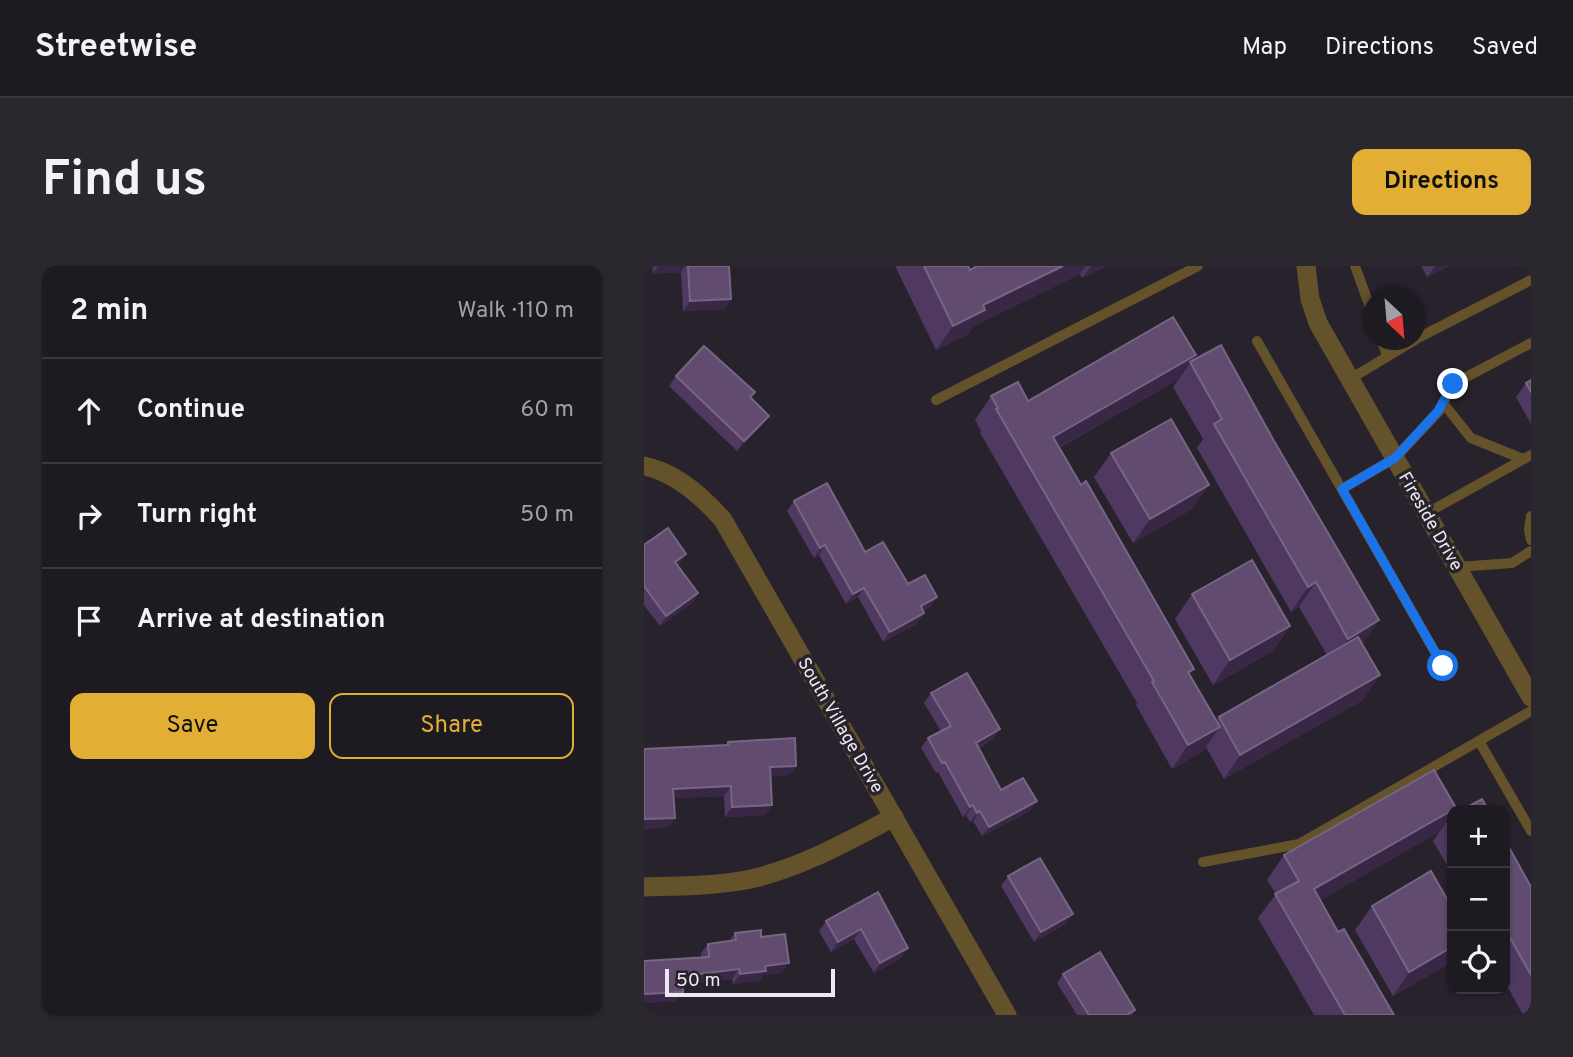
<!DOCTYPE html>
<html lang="en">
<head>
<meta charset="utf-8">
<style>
  :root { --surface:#1d1a21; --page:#2a272e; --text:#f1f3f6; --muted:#a0a1a5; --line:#3b383f; --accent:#e2af34 }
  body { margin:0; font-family:Overpass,sans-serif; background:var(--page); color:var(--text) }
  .controls { position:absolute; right:21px; bottom:21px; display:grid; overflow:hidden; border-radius:14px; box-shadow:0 2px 5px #0004 }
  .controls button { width:63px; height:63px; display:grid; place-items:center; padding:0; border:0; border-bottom:2px solid var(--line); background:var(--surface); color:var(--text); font:35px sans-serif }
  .compass { position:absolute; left:719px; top:21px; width:63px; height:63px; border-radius:50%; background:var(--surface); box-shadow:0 2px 5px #0004; rotate:154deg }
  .scale { position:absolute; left:21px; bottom:18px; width:170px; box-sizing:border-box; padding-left:7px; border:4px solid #ede9f0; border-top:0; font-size:19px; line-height:24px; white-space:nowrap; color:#ede9f0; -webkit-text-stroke:5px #27222c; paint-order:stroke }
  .stop { position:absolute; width:21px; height:21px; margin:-16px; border:5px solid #1a73e8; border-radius:50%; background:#fff }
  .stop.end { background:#1a73e8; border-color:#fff; box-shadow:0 2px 7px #0008 }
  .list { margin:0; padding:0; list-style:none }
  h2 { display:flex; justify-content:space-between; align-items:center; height:91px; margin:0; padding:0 28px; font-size:30px }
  h2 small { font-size:23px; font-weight:400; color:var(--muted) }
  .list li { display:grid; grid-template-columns:46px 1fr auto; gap:21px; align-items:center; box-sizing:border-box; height:105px; padding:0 28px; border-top:2px solid var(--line) }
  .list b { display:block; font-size:26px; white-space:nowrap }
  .list em { font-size:23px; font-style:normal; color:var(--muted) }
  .actions { display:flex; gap:14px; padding:21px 28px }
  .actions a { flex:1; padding:16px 0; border:2px solid var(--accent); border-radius:14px; text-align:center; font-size:24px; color:var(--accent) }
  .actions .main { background:var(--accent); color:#111 }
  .icon { flex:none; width:38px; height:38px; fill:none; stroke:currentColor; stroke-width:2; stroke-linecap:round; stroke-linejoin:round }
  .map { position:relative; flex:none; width:887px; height:749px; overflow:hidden; border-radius:14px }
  header { display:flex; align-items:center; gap:42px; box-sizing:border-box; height:98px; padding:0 35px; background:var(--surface); border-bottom:2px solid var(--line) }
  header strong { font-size:33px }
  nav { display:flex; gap:38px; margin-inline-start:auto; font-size:24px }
  .intro { display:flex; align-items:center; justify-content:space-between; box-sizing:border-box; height:168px; padding:0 42px }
  h1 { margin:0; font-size:49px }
  .button { padding:18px 32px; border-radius:14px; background:var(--accent); color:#111; font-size:24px; font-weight:700 }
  main { display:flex; gap:42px; padding:0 42px }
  aside { flex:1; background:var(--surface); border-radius:14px; box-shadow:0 2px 5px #0004 }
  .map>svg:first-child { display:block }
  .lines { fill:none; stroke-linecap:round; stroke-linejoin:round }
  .service { stroke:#64522b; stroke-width:10 }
  .minor { stroke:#64522b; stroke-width:19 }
  .wall { fill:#503960; fill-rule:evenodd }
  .shaded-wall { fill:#382845 }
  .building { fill:#614c6f; stroke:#776584; stroke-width:2 }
  .route { stroke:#1a73e8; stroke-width:9 }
  .labels { text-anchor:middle; stroke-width:7; stroke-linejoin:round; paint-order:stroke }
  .street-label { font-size:18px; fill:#ede9f0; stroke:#27222c }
</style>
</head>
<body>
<header>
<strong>Streetwise</strong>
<nav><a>Map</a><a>Directions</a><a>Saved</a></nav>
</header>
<div class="intro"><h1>Find us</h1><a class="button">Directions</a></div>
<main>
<aside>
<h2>2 min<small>Walk · 110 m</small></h2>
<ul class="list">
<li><svg class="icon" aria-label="ahead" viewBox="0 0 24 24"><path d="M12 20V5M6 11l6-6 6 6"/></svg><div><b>Continue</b></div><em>60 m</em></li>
<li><svg class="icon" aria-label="right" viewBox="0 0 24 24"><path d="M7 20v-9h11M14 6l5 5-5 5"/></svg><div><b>Turn right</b></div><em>50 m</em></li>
<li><svg class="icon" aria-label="arrive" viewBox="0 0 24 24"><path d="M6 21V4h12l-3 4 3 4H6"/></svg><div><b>Arrive at destination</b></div></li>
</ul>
<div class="actions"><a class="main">Save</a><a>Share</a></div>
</aside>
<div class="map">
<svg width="887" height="749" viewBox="0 0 887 749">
  <rect width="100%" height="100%" fill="#27222c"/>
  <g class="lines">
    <!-- service -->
    <g class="service">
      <path d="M711,0L730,52"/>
      <path d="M772,73L887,14"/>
      <path d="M737,74L743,89"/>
      <path d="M613,75L799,400"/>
      <path d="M706,113L771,74"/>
      <path d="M292,134L554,0"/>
      <path d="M799,137L827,172L879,193"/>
      <path d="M698,223L751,192L795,145L809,118L887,77"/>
      <path d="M783,247L887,189"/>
      <path d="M887,250L885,264L887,274"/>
      <path d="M814,301L868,297L887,285"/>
      <path d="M835,475L887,565"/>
      <path d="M559,596L655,578L887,445"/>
    </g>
    <!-- minor -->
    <g class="minor">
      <path d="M662,0L666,33L674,57L887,431"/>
      <path d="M0,200C31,206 58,230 79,254L363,749"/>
      <path d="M0,621C34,620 68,620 102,614C155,603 202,576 250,551"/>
    </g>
  </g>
  <!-- wall -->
  <g class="wall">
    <path d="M8,0H85L87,33L80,43L39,45L37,6L9,8Z"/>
    <path d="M251,0H324L326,4L333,0H463L438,12L436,8L330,60L324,68L292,84Z"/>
    <path d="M777,0H805L783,11Z"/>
    <path d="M552,89L547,96L718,378L719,434L580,513L562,481L559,485L528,503L492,439L493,437L336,167L337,165L331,154L347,130L384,135ZM535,113L529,121L559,173L553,182L647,346L655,341L683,389L575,451L572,455L545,409L550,403L437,219L415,182Z"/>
    <path d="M32,110L107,132L118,159L93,185L25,120Z"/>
    <path d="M887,114V158L872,131L882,117Z"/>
    <path d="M467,187L565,219L548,243L489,277L450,211Z"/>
    <path d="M150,235L264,318L287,341L279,345L274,357L239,376L214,331L202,338L175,289L170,292L143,245Z"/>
    <path d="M0,279L36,298L34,299L54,327L48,337L16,360L0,339Z"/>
    <path d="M548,328L646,360L629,385L569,419L531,353Z"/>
    <path d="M287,427L356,463L349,473L335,482L357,524L386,545L338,570L329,555L326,556L322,549L319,551L294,506L292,507L277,482L284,472L297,465L280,437Z"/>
    <path d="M84,476L152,500L145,509L126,510L128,539L121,549L81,551L80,530L29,532L31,552L24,561L0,563V483L82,479Z"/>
    <path d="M812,542L810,544H808V547L795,566L676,634L694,666L750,749H670L614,652L632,628L623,614L640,589Z"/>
    <path d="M808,550V608L789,575L806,551Z"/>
    <path d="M861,574L887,621V749H879L861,716Z"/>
    <path d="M364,610L422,658L390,676L357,620Z"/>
    <path d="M234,626L264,682L257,692L230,707L210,673L187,686L175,665L182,655Z"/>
    <path d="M728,640L808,642V696L749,730L711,664Z"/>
    <path d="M91,667L117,671L138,707L119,709L115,715L89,718L88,713L39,719L32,735L0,737L57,692V687L64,678L85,675Z"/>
    <path d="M419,708L491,744L488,749H433L413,717Z"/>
  </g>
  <!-- shaded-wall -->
  <g class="shaded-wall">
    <path d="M14,0H41L37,6L9,8Z"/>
    <path d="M419,0H442L436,8L330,60L324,68L292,84L309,60L339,39Z"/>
    <path d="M447,0H463L438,12Z"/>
    <path d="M791,0H805L783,11Z"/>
    <path d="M87,33L80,43L39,45L46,35Z"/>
    <path d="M552,89L535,113L393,194L409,171Z"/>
    <path d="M125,150L118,159L93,185L100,175Z"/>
    <path d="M565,219L548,243L489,277L506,253Z"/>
    <path d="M181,279L175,289L170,292L176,282Z"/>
    <path d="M42,288L36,298L25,306L31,296Z"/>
    <path d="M672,316L655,341L647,346L664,321Z"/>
    <path d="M220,322L214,331L202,338L209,328Z"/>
    <path d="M54,327L48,337L16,360L22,350Z"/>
    <path d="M293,331L287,341L270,350L277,340Z"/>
    <path d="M280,347L274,357L239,376L246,366Z"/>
    <path d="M735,354L718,379L687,397L704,373Z"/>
    <path d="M646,360L629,385L569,419L586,394Z"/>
    <path d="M736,409L719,434L580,513L596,489Z"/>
    <path d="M576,461L559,485L528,503L544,479Z"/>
    <path d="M356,463L349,473L325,487L332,477Z"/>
    <path d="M152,500L145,509L119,511L126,501Z"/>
    <path d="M87,520L80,530L22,533L29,523Z"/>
    <path d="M393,535L386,545L338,570L345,561Z"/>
    <path d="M128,539L121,549L81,551L88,541Z"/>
    <path d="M329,539L322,549L319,551L326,541Z"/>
    <path d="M812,542L810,544H808V547L795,566L653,648L670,623Z"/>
    <path d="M336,545L329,555L326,556L333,547Z"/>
    <path d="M31,552L24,561L0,563V553Z"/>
    <path d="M429,648L422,658L390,676L397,666Z"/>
    <path d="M217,663L210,673L187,686L194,676Z"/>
    <path d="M808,681V696L749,730L765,706Z"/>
    <path d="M264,682L257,692L230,707L236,697Z"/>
    <path d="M145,697L138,707L119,709L115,715L89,718L96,708L121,700Z"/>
    <path d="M95,703L88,713L32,720L39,710Z"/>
    <path d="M39,726L32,735L0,737V728Z"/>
  </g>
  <!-- building -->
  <g class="building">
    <path d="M44,0H85L87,33L46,35Z"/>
    <path d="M280,0H324L326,4L333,0H419L339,39L341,44L309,60Z"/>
    <path d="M529,51L552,89L409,171L437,219L442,215L550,403L544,406L576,461L544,479L508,416L510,415L352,143L354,142L347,130L374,116L384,135Z"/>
    <path d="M577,79L630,175L735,354L704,373L672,316L664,321L570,158L578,153L546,96Z"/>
    <path d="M60,80L111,126L106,131L125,150L100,175L32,110Z"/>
    <path d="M887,114V126L882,117Z"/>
    <path d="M527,153L565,219L506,253L467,187Z"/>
    <path d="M183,217L221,286L239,276L264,318L281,309L293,331L277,340L280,347L246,366L220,322L209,328L181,279L176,282L150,235Z"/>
    <path d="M24,262L42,288L31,296L54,327L22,350L0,320V279Z"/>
    <path d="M608,294L646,360L586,394L548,328Z"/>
    <path d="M714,371L736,409L596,489L575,451Z"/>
    <path d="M323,407L356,463L332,477L357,524L379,512L393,535L345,561L336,545L333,547L329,539L326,541L301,496L298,497L284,472L307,460L287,427Z"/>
    <path d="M151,472L152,500L126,501L128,539L88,541L87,520L29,523L31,552L0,553V483L84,479V476Z"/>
    <path d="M790,504L812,542L670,623L694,666L700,663L750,749H701L631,628L655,615L640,589Z"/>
    <path d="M838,533L844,544H818Z"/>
    <path d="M861,574L887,621V709L861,663Z"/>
    <path d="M396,592L429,648L397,666L364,610Z"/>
    <path d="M787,605L808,642V681L765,706L728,640Z"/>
    <path d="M234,626L264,682L236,697L217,663L194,676L182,655Z"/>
    <path d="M117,664V671L141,668L145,697L121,700L122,705L96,708L95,703L39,710V726L0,728V695L65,691L64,678L92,674L91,667Z"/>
    <path d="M456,686L491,744L484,748V749H445L419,708Z"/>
  </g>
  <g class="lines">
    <!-- route -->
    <path class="route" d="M799,400L698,223L751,192L794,145L809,118"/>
  </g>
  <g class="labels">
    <!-- street labels -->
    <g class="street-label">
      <text transform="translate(787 255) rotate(60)" y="6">Fireside Drive</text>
      <text transform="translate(197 459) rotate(60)" y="6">South Village Drive</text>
    </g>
  </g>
</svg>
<div class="controls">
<button>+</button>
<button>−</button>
<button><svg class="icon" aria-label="locate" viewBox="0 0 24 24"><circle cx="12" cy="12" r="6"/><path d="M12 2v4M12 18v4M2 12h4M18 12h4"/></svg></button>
</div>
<svg class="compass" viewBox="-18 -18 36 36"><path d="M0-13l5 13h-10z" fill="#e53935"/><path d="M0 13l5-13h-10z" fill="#a0a1a5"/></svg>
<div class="scale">50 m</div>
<div class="stop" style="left:799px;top:400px"></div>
<div class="stop end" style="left:809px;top:118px"></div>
</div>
</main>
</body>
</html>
